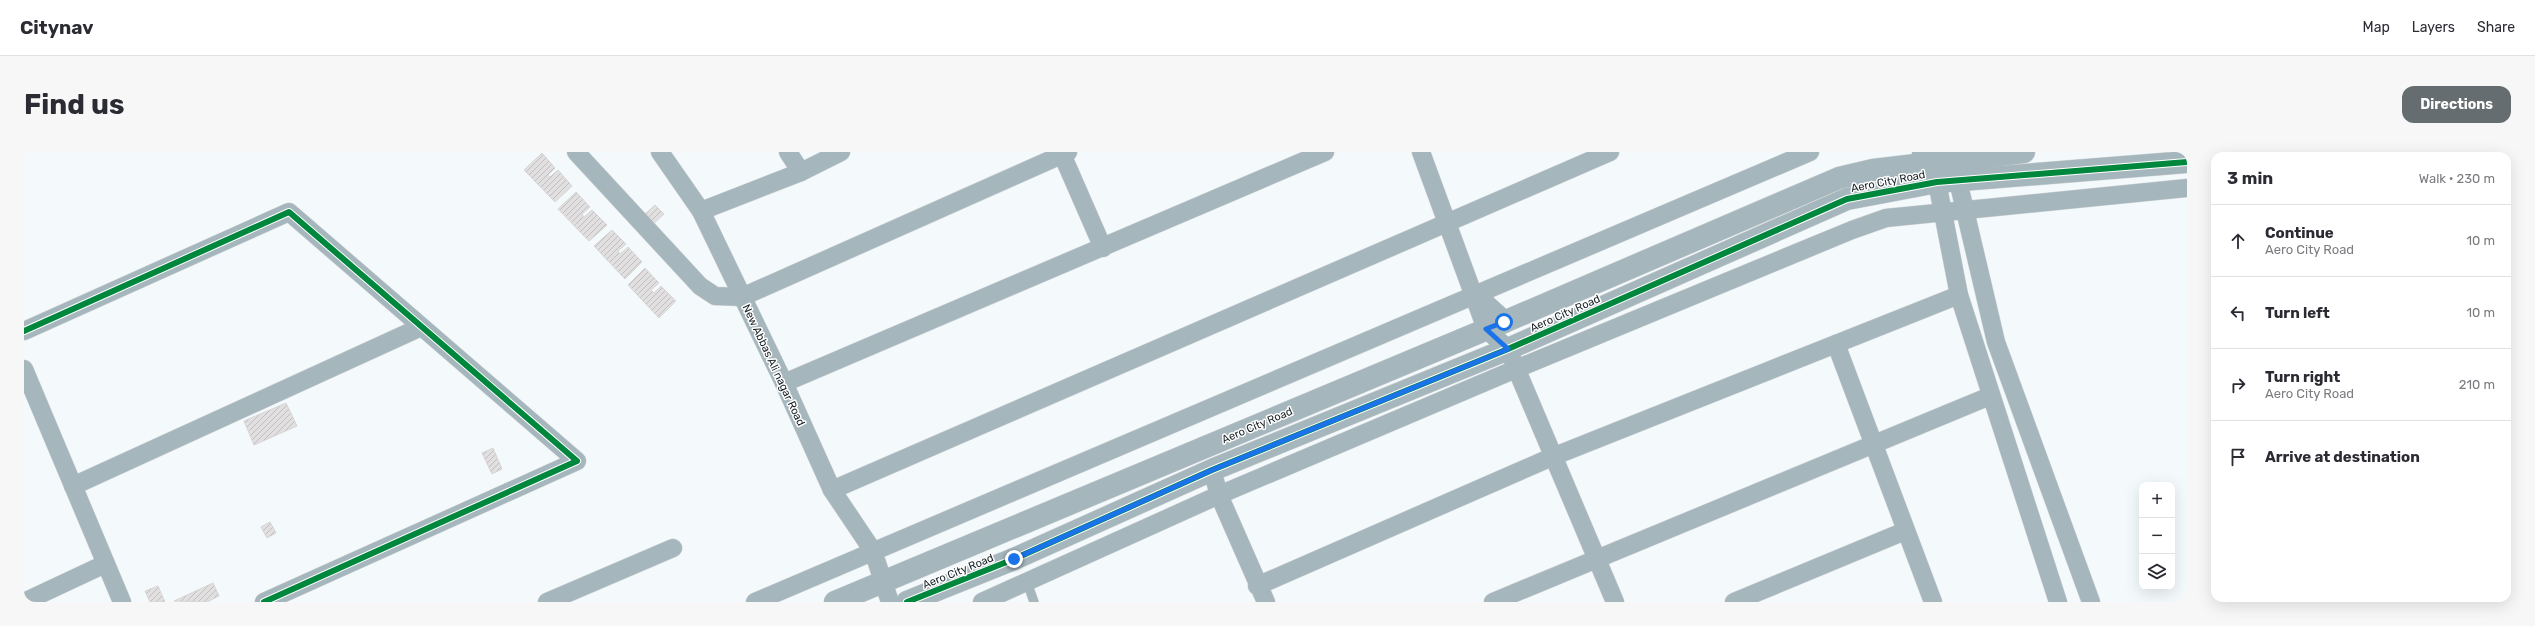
<!DOCTYPE html>
<html lang="en">
<head>
<meta charset="utf-8">
<style>
  :root { --surface:#fff; --page:#f7f7f7; --text:#2b2b33; --muted:#7c7c81; --line:#e1e1e2; --accent:#656d70 }
  body { margin:0; font-family:Rubik,sans-serif; background:var(--page); color:var(--text) }
  .controls { position:absolute; right:12px; bottom:12px; display:grid; overflow:hidden; border-radius:8px; box-shadow:0 4px 16px #0002 }
  .controls button { width:36px; height:36px; display:grid; place-items:center; padding:0; border:0; border-bottom:1px solid var(--line); background:var(--surface); color:var(--text); font:20px sans-serif }
  .stop { position:absolute; width:12px; height:12px; margin:-9px; border:3px solid #1a73e8; border-radius:50%; background:#fff }
  .stop.end { background:#1a73e8; border-color:#fff; box-shadow:0 1px 4px #0008 }
  .list { margin:0; padding:0; list-style:none }
  h2 { display:flex; justify-content:space-between; align-items:center; height:52px; margin:0; padding:0 16px; font-size:17px }
  h2 small { font-size:13px; font-weight:400; color:var(--muted) }
  .list li { display:grid; grid-template-columns:26px 1fr auto; gap:12px; align-items:center; box-sizing:border-box; height:72px; padding:0 16px; border-top:1px solid var(--line) }
  .list b { display:block; font-size:15px; white-space:nowrap }
  .list p { margin:0; font-size:13px; white-space:nowrap; color:var(--muted) }
  .list em { font-size:13px; font-style:normal; color:var(--muted) }
  .icon { flex:none; width:22px; height:22px; fill:none; stroke:currentColor; stroke-width:2; stroke-linecap:round; stroke-linejoin:round }
  .map { position:relative; flex:none; width:2163px; height:450px; overflow:hidden; border-radius:12px }
  header { display:flex; align-items:center; gap:24px; box-sizing:border-box; height:56px; padding:0 20px; background:var(--surface); border-bottom:1px solid var(--line) }
  header strong { font-size:19px }
  nav { display:flex; gap:22px; margin-inline-start:auto; font-size:14px }
  .intro { display:flex; align-items:center; justify-content:space-between; box-sizing:border-box; height:96px; padding:0 24px }
  h1 { margin:0; font-size:28px }
  .button { padding:10px 18px; border-radius:12px; background:var(--accent); color:#fff; font-size:14px; font-weight:700 }
  main { display:flex; gap:24px; padding:0 24px }
  aside { flex:1; background:var(--surface); border-radius:12px; box-shadow:0 4px 16px #0002 }
  .map>svg:first-child { display:block }
  .building { fill:url(#building-hatch); stroke:#d7d5d6 }
  .lines { fill:none; stroke-linecap:round; stroke-linejoin:round }
  .service-casing { stroke:#d2d6d9; stroke-width:10 }
  .minor-casing { stroke:#d2d6d9; stroke-width:19 }
  .tertiary-casing { stroke:#d2d6d9; stroke-width:23 }
  .service { stroke:#a6b6bd; stroke-width:9 }
  .minor { stroke:#a6b6bd; stroke-width:18 }
  .tertiary { stroke:#a6b6bd; stroke-width:22 }
  .cycleway-casing { stroke:#fff; stroke-width:8 }
  .cycleway { stroke:#00873e; stroke-width:6 }
  .route { stroke:#1a73e8; stroke-width:5 }
  .labels { text-anchor:middle; stroke-width:3; stroke-linejoin:round; paint-order:stroke }
  .street-label { font-size:11px; fill:#182125; stroke:#fff }
</style>
</head>
<body>
<header>
<strong>Citynav</strong>
<nav><a>Map</a><a>Layers</a><a>Share</a></nav>
</header>
<div class="intro"><h1>Find us</h1><a class="button">Directions</a></div>
<main>
<div class="map">
<svg width="2163" height="450" viewBox="0 0 2163 450">
  <defs>
    <pattern id="building-hatch" width="6" height="6" patternUnits="userSpaceOnUse"><rect width="6" height="6" fill="#e1dfdf"/><path d="M-1 1l2-2M0 6l6-6M5 7l2-2" fill="none" stroke="#c0bfbf"/></pattern>
  </defs>
  <rect width="100%" height="100%" fill="#f4f9fc"/>
  <!-- building -->
  <g class="building">
    <path d="M518,1L531,16L524,23L526,25L534,18L548,34L531,50L500,18Z"/>
    <path d="M552,40L566,55L558,62L560,65L568,58L583,73L565,89L534,57Z"/>
    <path d="M631,53L640,62L628,73L619,64Z"/>
    <path d="M588,78L602,92L594,99L596,102L604,95L618,110L601,127L570,94Z"/>
    <path d="M621,116L635,131L627,138L630,141L637,134L652,149L635,166L604,133Z"/>
    <path d="M262,251L273,274L230,293L220,269Z"/>
    <path d="M469,296L478,317L468,322L458,301Z"/>
    <path d="M246,370L252,381L243,386L237,375Z"/>
    <path d="M189,431L195,444L183,450L150,449Z"/>
    <path d="M134,434L141,450H126L121,439Z"/>
  </g>
  <g class="lines">
    <defs>
      <path id="service" d="M1003,430L1010,450"/>
      <g id="minor">
        <path d="M552,0L676,134L691,144L718,145L1044,0"/>
        <path d="M636,0L677,59L760,231L808,338L849,399L866,450"/>
        <path d="M764,0L777,20"/>
        <path d="M1037,0L1079,96"/>
        <path d="M1397,0L1462,177L1484,197L1591,450"/>
        <path d="M1897,0L1900,12L1913,30L1935,143L2034,450"/>
        <path d="M1931,16L1972,190L2067,450"/>
        <path d="M677,59L777,20L817,0"/>
        <path d="M0,179L265,60L553,309L240,450"/>
        <path d="M1812,192L1909,450"/>
        <path d="M0,217L98,450"/>
        <path d="M760,231L1301,0"/>
        <path d="M1188,318L1195,343L1242,450"/>
        <path d="M49,334L397,175"/>
        <path d="M808,338L1586,0"/>
        <path d="M1233,434L1528,305L1935,143"/>
        <path d="M0,450L81,412"/>
        <path d="M523,450L649,396"/>
        <path d="M731,450L1786,0"/>
        <path d="M958,450L1195,343L1492,217L1828,78L1862,66L2163,36"/>
        <path d="M1469,450L1966,244"/>
        <path d="M1710,450L1881,379"/>
      </g>
      <g id="tertiary">
        <path d="M1449,142L1480,170"/>
        <path d="M811,450L1480,170L1815,26L1849,18L2000,0"/>
        <path d="M883,450L990,407L1188,318L1484,197L1823,47L1913,30L2163,10"/>
      </g>
    </defs>
    <!-- service casing -->
    <use href="#service" class="service-casing"/>
    <!-- minor casing -->
    <use href="#minor" class="minor-casing"/>
    <!-- tertiary casing -->
    <use href="#tertiary" class="tertiary-casing"/>
    <!-- service -->
    <use href="#service" class="service"/>
    <!-- minor -->
    <use href="#minor" class="minor"/>
    <!-- tertiary -->
    <use href="#tertiary" class="tertiary"/>
    <defs>
      <g id="cycleway">
        <path d="M0,179L265,60L553,309L240,450"/>
        <path d="M883,450L990,407L1188,318L1484,197L1823,47L1913,30L2163,10"/>
      </g>
    </defs>
    <!-- cycleway casing -->
    <use href="#cycleway" class="cycleway-casing"/>
    <!-- cycleway -->
    <use href="#cycleway" class="cycleway"/>
  </g>
  <g class="lines">
    <!-- route -->
    <path class="route" d="M990,407L1188,318L1484,197L1462,177L1480,170"/>
  </g>
  <g class="labels">
    <!-- street labels -->
    <g class="street-label">
      <text transform="translate(1864 29) rotate(-11)" y="4">Aero City Road</text>
      <text transform="translate(1541 161) rotate(-24)" y="4">Aero City Road</text>
      <text transform="translate(750 213) rotate(65)" y="4">New Abbas Ali nagar Road</text>
      <text transform="translate(1233 273) rotate(-23)" y="4">Aero City Road</text>
      <text transform="translate(934 419) rotate(-22)" y="4">Aero City Road</text>
    </g>
  </g>
</svg>
<div class="controls">
<button>+</button>
<button>−</button>
<button><svg class="icon" aria-label="layers" viewBox="0 0 24 24"><path d="M12 4l9 5-9 5-9-5zM3 14l9 5 9-5"/></svg></button>
</div>
<div class="stop" style="left:1480px;top:170px"></div>
<div class="stop end" style="left:990px;top:407px"></div>
</div>
<aside>
<h2>3 min<small>Walk · 230 m</small></h2>
<ul class="list">
<li><svg class="icon" aria-label="ahead" viewBox="0 0 24 24"><path d="M12 20V5M6 11l6-6 6 6"/></svg><div><b>Continue</b><p>Aero City Road</p></div><em>10 m</em></li>
<li><svg class="icon" aria-label="left" viewBox="0 0 24 24"><path d="M17 20v-9H6M10 6l-5 5 5 5"/></svg><div><b>Turn left</b></div><em>10 m</em></li>
<li><svg class="icon" aria-label="right" viewBox="0 0 24 24"><path d="M7 20v-9h11M14 6l5 5-5 5"/></svg><div><b>Turn right</b><p>Aero City Road</p></div><em>210 m</em></li>
<li><svg class="icon" aria-label="arrive" viewBox="0 0 24 24"><path d="M6 21V4h12l-3 4 3 4H6"/></svg><div><b>Arrive at destination</b></div></li>
</ul>
</aside>
</main>
</body>
</html>
